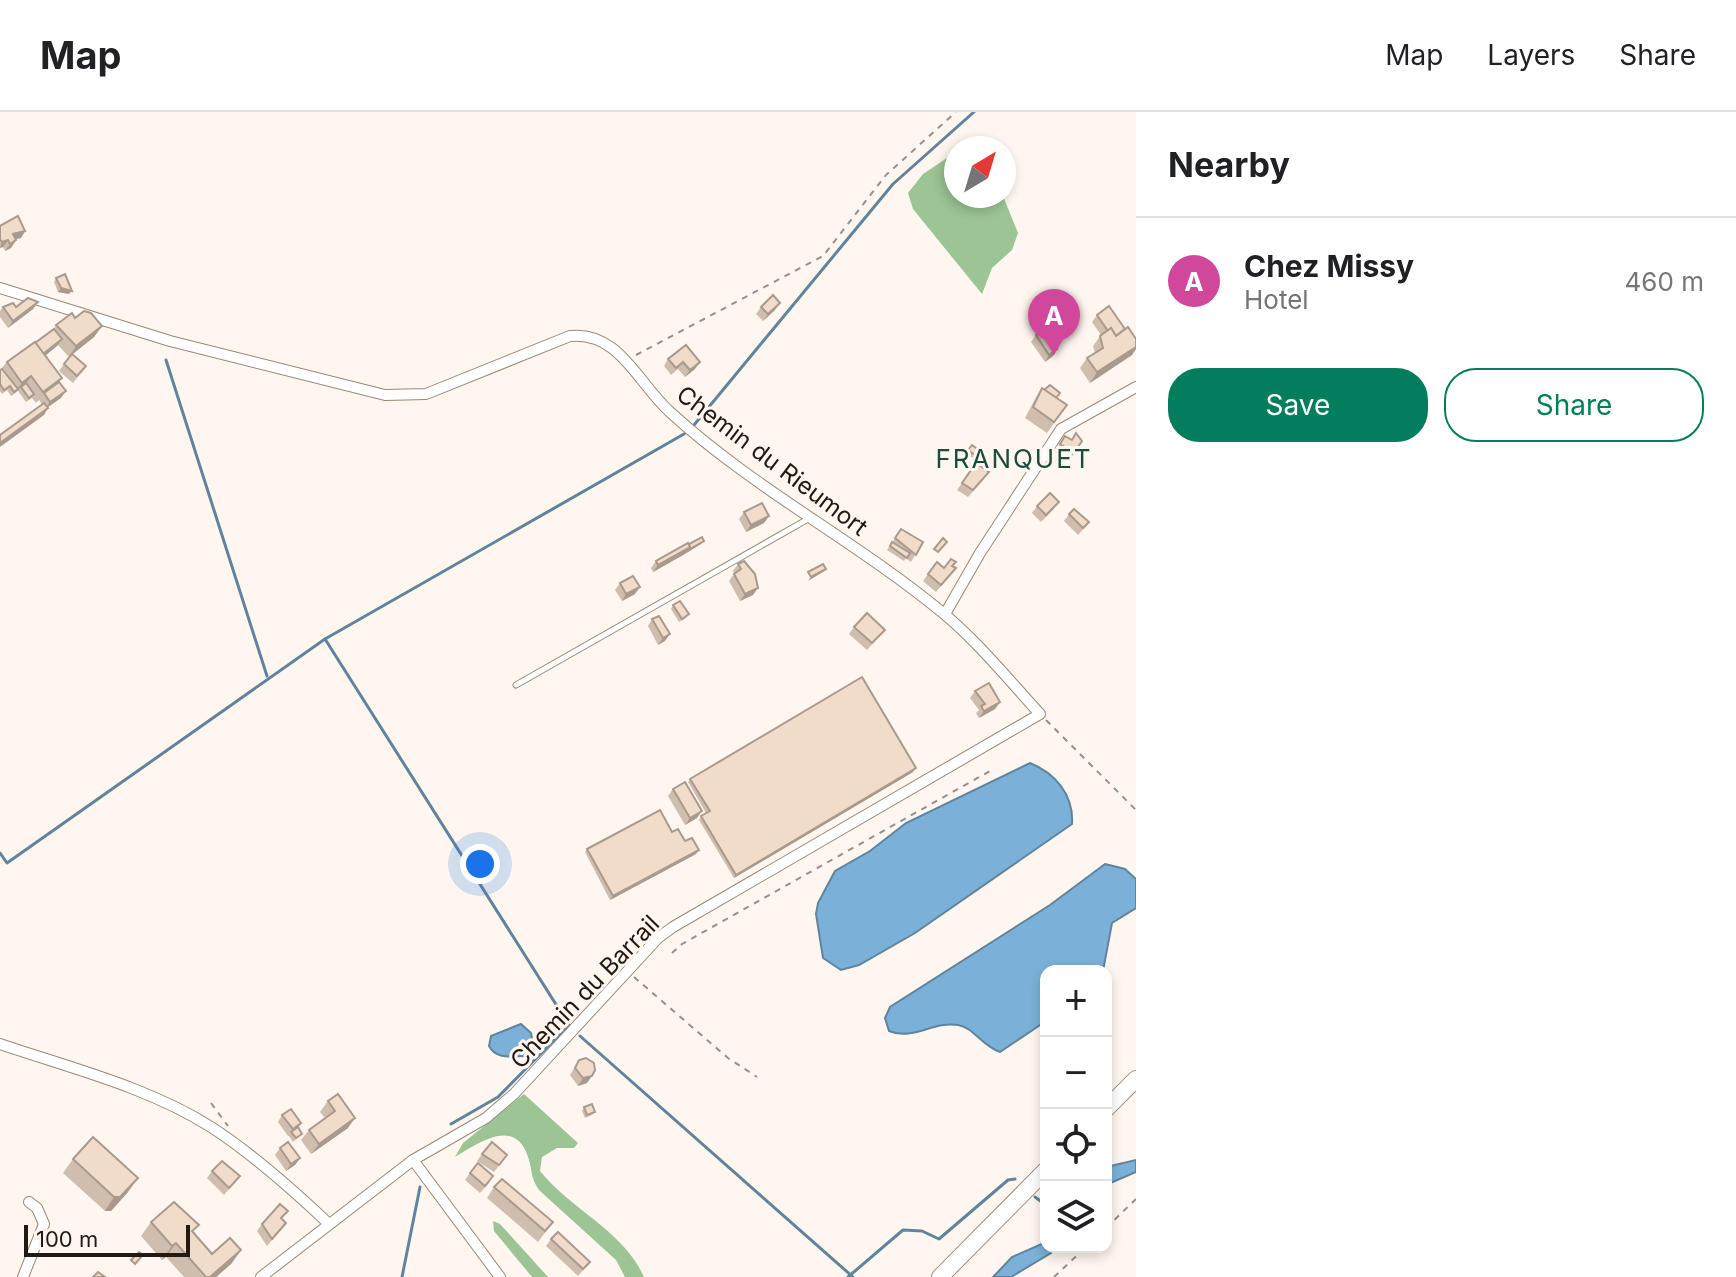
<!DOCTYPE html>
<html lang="en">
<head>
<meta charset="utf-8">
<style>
  :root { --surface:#fff; --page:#f6f6f6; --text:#202124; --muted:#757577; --line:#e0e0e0; --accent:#037e5c }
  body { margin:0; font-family:Inter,sans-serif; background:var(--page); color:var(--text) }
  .controls { position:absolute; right:24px; bottom:24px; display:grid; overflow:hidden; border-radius:16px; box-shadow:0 4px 12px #0003 }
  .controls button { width:72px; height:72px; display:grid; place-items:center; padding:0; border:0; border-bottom:2px solid var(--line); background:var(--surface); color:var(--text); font:40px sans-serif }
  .compass { position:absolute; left:944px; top:24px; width:72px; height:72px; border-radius:50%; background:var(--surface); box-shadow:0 4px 12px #0003; rotate:38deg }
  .scale { position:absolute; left:24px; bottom:20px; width:166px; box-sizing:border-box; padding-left:8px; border:4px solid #211a13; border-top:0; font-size:22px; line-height:28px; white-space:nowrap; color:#211a13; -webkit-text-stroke:6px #fff7ef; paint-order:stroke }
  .you { position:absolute; left:480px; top:752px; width:28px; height:28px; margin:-20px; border:6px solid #fff; border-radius:50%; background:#1a73e8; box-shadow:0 0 0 12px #1a73e833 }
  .badge { display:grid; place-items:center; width:52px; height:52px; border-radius:50%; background:var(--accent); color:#fff; font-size:26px; font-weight:700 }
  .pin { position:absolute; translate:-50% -66px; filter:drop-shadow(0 2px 4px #0008) }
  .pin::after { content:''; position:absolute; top:42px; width:28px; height:24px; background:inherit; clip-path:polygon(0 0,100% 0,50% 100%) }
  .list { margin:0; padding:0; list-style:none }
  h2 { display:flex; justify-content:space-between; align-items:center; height:104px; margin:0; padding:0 32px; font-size:34px }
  h2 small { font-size:26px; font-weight:400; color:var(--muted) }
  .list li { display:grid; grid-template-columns:52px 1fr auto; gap:24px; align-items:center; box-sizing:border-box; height:128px; padding:0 32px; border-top:2px solid var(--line) }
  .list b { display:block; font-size:30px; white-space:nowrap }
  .list p { margin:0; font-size:26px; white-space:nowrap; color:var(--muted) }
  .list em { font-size:26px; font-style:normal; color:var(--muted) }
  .actions { display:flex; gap:16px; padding:24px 32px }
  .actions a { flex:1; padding:18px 0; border:2px solid var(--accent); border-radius:32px; text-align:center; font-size:28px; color:var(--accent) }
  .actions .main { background:var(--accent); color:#fff }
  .icon { flex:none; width:44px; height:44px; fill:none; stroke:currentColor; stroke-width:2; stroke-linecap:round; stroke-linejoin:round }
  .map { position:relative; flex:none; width:1136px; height:1165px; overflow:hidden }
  header { display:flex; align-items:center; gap:48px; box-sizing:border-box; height:112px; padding:0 40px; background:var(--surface); border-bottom:2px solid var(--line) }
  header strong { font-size:38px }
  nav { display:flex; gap:44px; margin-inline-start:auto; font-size:28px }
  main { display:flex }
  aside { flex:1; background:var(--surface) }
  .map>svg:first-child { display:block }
  .forest { fill:#9cc494 }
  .water { fill:#7bb1d8; stroke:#60849d; stroke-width:2 }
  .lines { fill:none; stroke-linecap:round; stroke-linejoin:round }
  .stream { stroke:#60849d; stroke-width:3 }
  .service-casing { stroke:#9a8877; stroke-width:7 }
  .minor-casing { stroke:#9a8877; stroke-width:12 }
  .primary-casing { stroke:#9a8877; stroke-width:18 }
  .path { stroke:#989089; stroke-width:2; stroke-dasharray:6 6; stroke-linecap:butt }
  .service { stroke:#fff; stroke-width:5 }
  .minor { stroke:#fff; stroke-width:10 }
  .primary { stroke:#fff; stroke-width:16 }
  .wall { fill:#cfbdae }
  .shaded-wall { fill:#a99a8d }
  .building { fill:#f1dcca; stroke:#a99a8d; stroke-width:2 }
  .labels { text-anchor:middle; stroke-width:6; stroke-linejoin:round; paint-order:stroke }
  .street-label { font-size:24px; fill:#211a13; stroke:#fff7ef }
  .neighbourhood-label { font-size:26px; letter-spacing:2px; fill:#1c4b3a; stroke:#fff7ef }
</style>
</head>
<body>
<header>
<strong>Map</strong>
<nav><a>Map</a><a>Layers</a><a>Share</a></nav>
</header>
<main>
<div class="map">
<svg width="1136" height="1165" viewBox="0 0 1136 1165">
  <rect width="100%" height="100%" fill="#fff7ef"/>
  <!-- forest -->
  <g class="forest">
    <path d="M956,40V84H1003L1018,121L1012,138L992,156L982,182L913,97L908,81L923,62Z"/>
    <path d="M524,982L578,1031L574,1036H557L542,1045L540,1059C571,1098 623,1118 644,1165H625L616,1148L540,1079C530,1066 533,1059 528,1045C515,1004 477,1032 455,1045L463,1031Z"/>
    <path d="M493,1109L500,1112L548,1165H532L494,1119Z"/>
  </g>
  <!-- water -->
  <g class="water">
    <path d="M1030,651C1055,661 1074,683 1072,712L915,821L859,853L841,858L823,846L816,802L818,791L835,759L870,739L906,711Z"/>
    <path d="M1105,752L1125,757L1136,767V796L1112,811L1103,859H1046V909L1000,940C983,935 973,915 958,913C933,909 913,929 889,919L885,906L890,895L1050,793Z"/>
    <path d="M521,912L531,921L534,938L527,944C513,944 496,948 489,934L491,924Z"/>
    <path d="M1136,1048V1060L1106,1073V1055Z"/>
    <path d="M1046,1130V1135H1061L1011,1165H993L1012,1145Z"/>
  </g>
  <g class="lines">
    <!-- stream -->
    <g class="stream">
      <path d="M166,248L267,564"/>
      <path d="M694,313L893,72L974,0"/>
      <path d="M325,527L569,913L498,985L451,1012"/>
      <path d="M0,741L7,751L325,527L684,322"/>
      <path d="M580,924L853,1165"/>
      <path d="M1035,1085L1046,1093"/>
      <path d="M402,1165L420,1075"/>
      <path d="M848,1165L903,1118L922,1119L939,1127L1008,1068L1015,1067"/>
    </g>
    <defs>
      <path id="service" d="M516,573L808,407"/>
      <g id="minor">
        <path d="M0,176L170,229L385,283L426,282L570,224C619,219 637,270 670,300C754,377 856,429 943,501C978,530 1009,568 1040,602L673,815L658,826L514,982L486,1006L413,1048L261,1165"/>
        <path d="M945,502L980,441L1061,317L1136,275"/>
        <path d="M0,932C70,956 148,975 211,1015C253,1042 292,1077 329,1112"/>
        <path d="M413,1048L500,1165"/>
        <path d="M23,1165L44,1112L37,1096L29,1090"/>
      </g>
      <g id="primary">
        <path d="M1106,997L1136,967"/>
        <path d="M940,1165L1046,1058"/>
      </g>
    </defs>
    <!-- service casing -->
    <use href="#service" class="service-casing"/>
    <!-- minor casing -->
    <use href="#minor" class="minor-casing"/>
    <!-- primary casing -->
    <use href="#primary" class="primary-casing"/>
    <!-- path -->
    <g class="path">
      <path d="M636,243L823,144L886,63L956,0"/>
      <path d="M1046,608L1136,698"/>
      <path d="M672,841L682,832L990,659"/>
      <path d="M634,865L728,946L757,965"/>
      <path d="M211,991L228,1014"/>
      <path d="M1106,1116L1136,1087"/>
      <path d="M1054,1165L1086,1135"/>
    </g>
    <!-- service -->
    <use href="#service" class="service"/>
    <!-- minor -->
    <use href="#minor" class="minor"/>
    <!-- primary -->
    <use href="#primary" class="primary"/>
  </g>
  <!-- wall -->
  <g class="wall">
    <path d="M0,114L25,119L21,126L16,127V128L11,136L5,139L3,135L0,136Z"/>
    <path d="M56,166L69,182L58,180L54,170Z"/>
    <path d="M38,190L33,197L8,216L0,205V199L3,195H16Z"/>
    <path d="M761,195L775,198L763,209L756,202Z"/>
    <path d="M1097,203L1132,243L1090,271L1080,256L1087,246L1095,241L1093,234L1101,223L1092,210Z"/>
    <path d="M75,206L102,214L94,225L69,245L58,233L45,244L59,270L61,286L48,295L44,303L42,293L39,288L36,291L32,286L26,290L18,279L11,284L7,278L2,282L0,279V258L7,250L35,231L54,217L56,213Z"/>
    <path d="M1058,214L1049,225L1057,237L1053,244L1045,250L1031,230L1036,223Z"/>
    <path d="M686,233L695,257L685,265L678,257L671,263L664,254L668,247Z"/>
    <path d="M64,252L86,254L73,271L59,259Z"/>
    <path d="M1042,276L1067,293L1047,321L1025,306L1035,287Z"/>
    <path d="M1065,324L1072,328L1082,329L1070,348L1055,339Z"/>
    <path d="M972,333L979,338L973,346L966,342Z"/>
    <path d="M976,351L984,367L968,385L957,378Z"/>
    <path d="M1037,394L1054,397L1041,410L1032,401Z"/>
    <path d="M744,400L769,404L764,411L746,420L739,407Z"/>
    <path d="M1069,402L1089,411L1078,423L1064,409Z"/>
    <path d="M901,417L923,430L911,450L906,446L904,449L887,438Z"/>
    <path d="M689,432H701L653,460L651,456L656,449Z"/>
    <path d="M738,452L753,483L740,489L729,469L734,462L733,459Z"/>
    <path d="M953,454L956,456L936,480L923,469L928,462L944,456Z"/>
    <path d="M620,471L635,482L622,489L615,478Z"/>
    <path d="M673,493L689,502L686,506L679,510L671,497Z"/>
    <path d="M652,507L665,529L658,533L648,514Z"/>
    <path d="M854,515L885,518L867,538L849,522Z"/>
    <path d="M975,579L1000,590L995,597L979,606L976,601L979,598L970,586Z"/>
    <path d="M913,660L734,766L699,708L701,704L706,701L688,670L690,667Z"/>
    <path d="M673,677L697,706L685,713L668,684Z"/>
    <path d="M672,720L685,729L696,742L610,788L585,740L587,737Z"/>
    <path d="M579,948L587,971L578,974L570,963Z"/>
    <path d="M328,989L348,1016L311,1042L301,1028L309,1018L325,1006L320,1000Z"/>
    <path d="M584,995L595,1000L592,1003L585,1006L582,999Z"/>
    <path d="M282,1003L301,1011L298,1016L302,1022L293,1030L289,1024H288L278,1010Z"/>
    <path d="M280,1036L300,1046L295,1053L286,1059L275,1043Z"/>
    <path d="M482,1042L507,1043L494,1060L477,1049Z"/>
    <path d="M73,1047L128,1080L111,1099H105L63,1061Z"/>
    <path d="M212,1059L240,1064L224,1083L207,1066Z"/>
    <path d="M470,1061L489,1071L480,1081L465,1068Z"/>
    <path d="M494,1075L553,1110L538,1130L487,1086Z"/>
    <path d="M282,1107L286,1111L267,1134L257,1119L262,1112Z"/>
    <path d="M151,1110L193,1121L212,1142L241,1138L231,1152L216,1165H184L166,1145L162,1148L141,1124Z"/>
    <path d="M551,1127L590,1150L578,1164L546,1134Z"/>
  </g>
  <!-- shaded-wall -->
  <g class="shaded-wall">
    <path d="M25,119L21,126L8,129L13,122Z"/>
    <path d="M8,128L3,135L0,136L2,130Z"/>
    <path d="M16,128L11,136L5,139L10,132Z"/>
    <path d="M61,176L72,179L69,182L58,180Z"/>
    <path d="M38,190L33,197L8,216L13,209Z"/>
    <path d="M780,191L775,198L763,209L768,202Z"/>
    <path d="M102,214L94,225L69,245L76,234Z"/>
    <path d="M62,227L57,234L36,251L41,244Z"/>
    <path d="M1136,235V237L1132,243L1090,271L1097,260Z"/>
    <path d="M1057,237L1053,244L1045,250L1049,243Z"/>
    <path d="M700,250L695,257L685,265L690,258Z"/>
    <path d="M31,264L24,275H21L11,284L22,271Z"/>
    <path d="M66,279L61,286L45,297L50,290Z"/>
    <path d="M48,296L44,303L0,335V331Z"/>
    <path d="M769,404L764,411L746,420L751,413Z"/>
    <path d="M704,429L701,432L685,442L688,438Z"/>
    <path d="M690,435L685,442L653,460L658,453Z"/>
    <path d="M826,457L823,460L808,469L811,465Z"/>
    <path d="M640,475L635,482L622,489L626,482Z"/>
    <path d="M758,476L753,483L740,489L745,482Z"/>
    <path d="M670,522L665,529L658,533L663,526Z"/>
    <path d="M1000,590L995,597L979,606L984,599Z"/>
    <path d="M916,656L913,660L734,766L736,763Z"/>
    <path d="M702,699L697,706L685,713L690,706Z"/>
    <path d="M699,738L696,742L610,788L613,784Z"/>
    <path d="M592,964L587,971L578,974L583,966Z"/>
    <path d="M355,1006L348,1016L311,1042L319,1032Z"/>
    <path d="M300,1046L295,1053L286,1059L291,1052Z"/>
    <path d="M138,1066L128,1080L111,1099H105L114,1085Z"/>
    <path d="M176,1131L166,1145L162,1148L172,1134Z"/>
    <path d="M241,1138L231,1152L216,1165H210Z"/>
  </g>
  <!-- building -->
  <g class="building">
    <path d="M18,104L25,119L13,122L16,128L10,132L8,128L2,130L0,127V114Z"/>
    <path d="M65,162L72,179L61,176L56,166Z"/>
    <path d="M773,183L780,191L768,202L761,195Z"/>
    <path d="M28,186L38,190L13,209L3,195L13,191L16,195Z"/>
    <path d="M1109,194L1125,217L1116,224L1111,216L1108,219L1097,203Z"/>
    <path d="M84,199L91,201L102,214L76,234L56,213L72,201L75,206Z"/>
    <path d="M1055,210L1058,214L1048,223L1057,237L1049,243L1036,223Z"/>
    <path d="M1128,215L1136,227V235L1097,260L1087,246L1103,236L1100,224L1111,216L1116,224Z"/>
    <path d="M54,217L62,227L43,242L35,231Z"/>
    <path d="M35,230L62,266L43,280L31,264L22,271L7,250Z"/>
    <path d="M686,233L700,250L690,258L683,250L676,256L668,247Z"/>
    <path d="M72,242L86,254L77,264L64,252Z"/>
    <path d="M2,257L18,277L14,280L10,274L4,278L0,272V258Z"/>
    <path d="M59,270L66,279L50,290L44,281Z"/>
    <path d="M26,271L34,282L29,286L21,275Z"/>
    <path d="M1050,273L1060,281L1056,286L1044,278Z"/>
    <path d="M1042,276L1067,293L1054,310L1033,295Z"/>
    <path d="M44,291L48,296L0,331V323Z"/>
    <path d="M1076,321L1082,329L1074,341L1060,332L1065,324L1072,328Z"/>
    <path d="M972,333L979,338L975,343L968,338Z"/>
    <path d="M976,351L989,360L973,378L962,371Z"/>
    <path d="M1050,381L1059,390L1046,403L1037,394Z"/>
    <path d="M762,391L769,404L751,413L744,400Z"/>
    <path d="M1074,397L1089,410L1083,416L1069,402Z"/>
    <path d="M901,417L923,430L916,443L895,426Z"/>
    <path d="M702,425L704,429L688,438L690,435L689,432Z"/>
    <path d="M943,426L947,430L938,440L934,437Z"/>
    <path d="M892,430L910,441L907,446L890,434Z"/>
    <path d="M688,431L690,435L658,453L656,449Z"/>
    <path d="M951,447L956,450L952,454L956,456L941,473L928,462L937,450L944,456Z"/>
    <path d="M744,449L755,462L758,476L745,482L734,462L741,457L738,452Z"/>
    <path d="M823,452L826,457L811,465L808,460Z"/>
    <path d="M633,464L640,475L626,482L620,471Z"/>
    <path d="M680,489L689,502L682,507L673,493Z"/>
    <path d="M867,501L885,518L872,531L854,515Z"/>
    <path d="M659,504L670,522L663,526L652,507Z"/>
    <path d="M862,565L916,656L736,763L701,704L710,699L690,667Z"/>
    <path d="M989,571L1000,590L984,599L981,594L985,592L975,579Z"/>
    <path d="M685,670L702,699L690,706L673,677Z"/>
    <path d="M660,698L672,720L678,717L685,729L692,726L699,738L613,784L587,737Z"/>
    <path d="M586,946L594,951L595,958L592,964L583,966L575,956L579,948Z"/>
    <path d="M338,982L355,1006L319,1032L309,1018L335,999L328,989Z"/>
    <path d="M592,992L595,1000L587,1003L584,995Z"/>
    <path d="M291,997L301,1011L293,1017L282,1003Z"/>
    <path d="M298,1015L302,1022L296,1026L291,1020Z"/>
    <path d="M93,1025L138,1066L120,1085H114L73,1047Z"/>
    <path d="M288,1030L300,1046L291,1052L280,1036Z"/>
    <path d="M492,1030L507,1043L499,1053L482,1042Z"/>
    <path d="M222,1049L240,1064L229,1076L212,1059Z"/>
    <path d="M478,1051L493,1064L485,1074L470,1061Z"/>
    <path d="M502,1067L553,1110L545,1119L494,1075Z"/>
    <path d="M174,1090L199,1113L192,1119L212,1142L230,1126L241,1138L210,1165H206L176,1131L172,1134L151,1110Z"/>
    <path d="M280,1092L288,1099L281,1106L286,1111L272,1127L262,1112Z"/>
    <path d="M558,1120L590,1150L583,1157L551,1127Z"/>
    <path d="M139,1140L143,1143L135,1152L131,1148Z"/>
    <path d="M98,1160L105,1165H93Z"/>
  </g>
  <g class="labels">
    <!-- street labels -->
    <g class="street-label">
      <text transform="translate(772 349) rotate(37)" y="8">Chemin du Rieumort</text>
      <text transform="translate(585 880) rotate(-46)" y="8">Chemin du Barrail</text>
    </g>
    <!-- neighbourhood labels -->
    <g class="neighbourhood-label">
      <text x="1014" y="356">FRANQUET</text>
    </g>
  </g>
</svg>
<div class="controls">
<button>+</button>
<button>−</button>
<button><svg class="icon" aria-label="locate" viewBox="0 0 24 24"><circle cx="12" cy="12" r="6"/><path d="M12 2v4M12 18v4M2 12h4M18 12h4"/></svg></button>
<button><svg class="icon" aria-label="layers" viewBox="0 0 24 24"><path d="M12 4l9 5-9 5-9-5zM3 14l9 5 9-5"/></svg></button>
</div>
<svg class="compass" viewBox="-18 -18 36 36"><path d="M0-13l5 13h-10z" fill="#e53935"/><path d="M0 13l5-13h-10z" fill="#757577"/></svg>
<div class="scale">100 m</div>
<div class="you"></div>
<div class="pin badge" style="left:1054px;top:243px;background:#d1479c">A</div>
</div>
<aside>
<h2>Nearby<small></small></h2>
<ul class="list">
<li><span class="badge" style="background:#d1479c">A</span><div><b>Chez Missy</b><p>Hotel</p></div><em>460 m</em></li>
</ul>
<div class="actions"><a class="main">Save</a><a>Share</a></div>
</aside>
</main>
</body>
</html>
